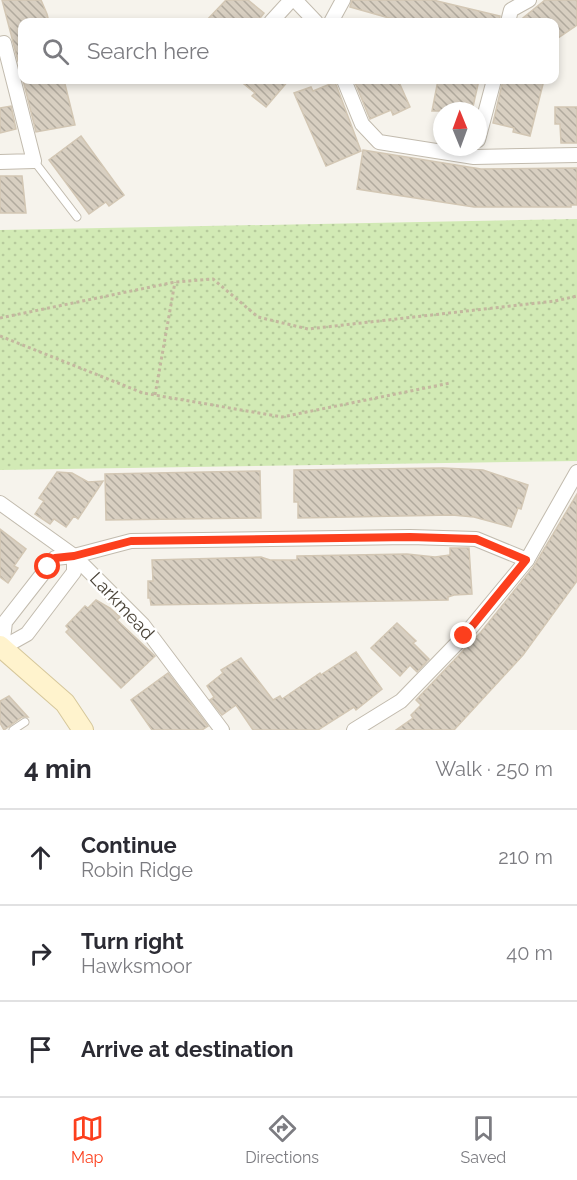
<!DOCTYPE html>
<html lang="en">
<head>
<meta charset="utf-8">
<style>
  :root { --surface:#fff; --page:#f2f2f3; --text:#2b2b33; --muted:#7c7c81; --line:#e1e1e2; --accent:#fc3f1d }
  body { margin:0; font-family:Raleway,sans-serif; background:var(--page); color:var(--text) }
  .compass { position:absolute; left:433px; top:102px; width:54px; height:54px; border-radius:50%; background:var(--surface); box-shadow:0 3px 9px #0003; rotate:359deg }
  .stop { position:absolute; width:18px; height:18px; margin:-14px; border:4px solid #fc3f1d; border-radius:50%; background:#fff }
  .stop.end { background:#fc3f1d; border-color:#fff; box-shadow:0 2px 6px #0008 }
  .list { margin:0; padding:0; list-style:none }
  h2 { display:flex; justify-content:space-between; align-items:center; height:78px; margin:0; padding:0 24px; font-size:26px }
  h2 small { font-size:20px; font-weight:400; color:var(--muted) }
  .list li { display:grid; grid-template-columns:39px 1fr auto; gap:18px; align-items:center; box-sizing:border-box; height:96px; padding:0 24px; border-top:2px solid var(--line) }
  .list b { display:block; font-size:22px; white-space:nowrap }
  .list p { margin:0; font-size:20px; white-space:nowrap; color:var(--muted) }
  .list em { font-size:20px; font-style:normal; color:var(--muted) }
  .icon { flex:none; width:33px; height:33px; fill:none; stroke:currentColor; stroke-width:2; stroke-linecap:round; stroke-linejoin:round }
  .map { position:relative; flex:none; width:577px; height:730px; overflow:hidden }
  .search { position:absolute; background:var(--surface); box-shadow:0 3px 9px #0003; left:18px; right:18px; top:18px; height:66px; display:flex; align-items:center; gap:15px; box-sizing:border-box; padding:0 21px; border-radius:12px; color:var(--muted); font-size:22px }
  .sheet { height:366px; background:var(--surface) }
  nav { display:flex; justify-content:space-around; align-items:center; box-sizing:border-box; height:84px; border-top:2px solid var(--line); background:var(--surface); font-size:16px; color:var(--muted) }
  nav a { display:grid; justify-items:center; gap:3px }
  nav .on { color:var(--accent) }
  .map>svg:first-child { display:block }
  .green { fill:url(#green-dots) }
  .building { fill:url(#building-back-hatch); stroke:#d3c7b4; stroke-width:1.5 }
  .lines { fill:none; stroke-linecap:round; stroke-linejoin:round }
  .lane-casing { stroke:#c2bbae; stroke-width:9 }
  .street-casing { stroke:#c2bbae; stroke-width:16 }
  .secondary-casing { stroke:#d6c79b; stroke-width:22 }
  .path { stroke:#c4b79f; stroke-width:3; stroke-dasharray:3 3; stroke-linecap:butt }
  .lane { stroke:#fff; stroke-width:7 }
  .street { stroke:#fff; stroke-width:14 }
  .secondary { stroke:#fff3cd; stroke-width:20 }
  .route { stroke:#fc3f1d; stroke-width:8 }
  .labels { text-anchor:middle; stroke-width:5; stroke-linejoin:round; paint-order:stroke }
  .street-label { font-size:18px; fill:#4b4439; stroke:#fff }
</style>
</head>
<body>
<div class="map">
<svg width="577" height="730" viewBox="0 0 577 730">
  <defs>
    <pattern id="green-dots" width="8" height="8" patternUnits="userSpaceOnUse" patternTransform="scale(1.5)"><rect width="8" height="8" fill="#d2eab5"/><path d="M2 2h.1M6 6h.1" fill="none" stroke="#b6ca9c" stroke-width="1.8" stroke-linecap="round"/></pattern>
    <pattern id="building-back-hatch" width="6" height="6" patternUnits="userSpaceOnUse" patternTransform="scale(1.5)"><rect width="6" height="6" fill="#d8cfc1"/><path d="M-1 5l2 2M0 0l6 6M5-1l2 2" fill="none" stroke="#b1aa9e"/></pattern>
  </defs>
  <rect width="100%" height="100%" fill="#f6f3ec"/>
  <!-- green -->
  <path class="green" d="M577,219V461L0,470V230Z"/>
  <!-- building -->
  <g class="building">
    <path d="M2,0H41L47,14L49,22H22V60L18,61Z"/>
    <path d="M226,0H248L264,13L257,22H205Z"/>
    <path d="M352,0H433L500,16L499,22H403L350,7Z"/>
    <path d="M545,0H577V25L555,40V22H518Z"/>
    <path d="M23,80H64L75,125L36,132Z"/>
    <path d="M239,80H289L266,107L252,96L255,93Z"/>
    <path d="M354,80H398L410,107L393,115L391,110L370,119Z"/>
    <path d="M438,80H479L472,111H432Z"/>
    <path d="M503,80H544L530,136L513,132L514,128L493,123Z"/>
    <path d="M335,82L361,151L326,166L294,93L311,87L313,91Z"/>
    <path d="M11,106L16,129L0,133V108Z"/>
    <path d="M555,107H577V143H561L560,124H555Z"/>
    <path d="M81,136L124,195L109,206L106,202L89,214L49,160Z"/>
    <path d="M363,150L481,169L577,168V205H571V207H474L357,189Z"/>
    <path d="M0,176H22L26,213H0Z"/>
    <path d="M443,468L483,470L528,485L521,509L518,508L511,527L474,517L452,515L298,518V502H294V470Z"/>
    <path d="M260,471L261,518L106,520L105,474Z"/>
    <path d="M57,472L72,473L88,482L103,481L78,519L74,516L66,527L54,519L50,524L35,514L44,501L39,498Z"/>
    <path d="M577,494V581L523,655L454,730H396L413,718L411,715L421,705L416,700L481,632L534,566Z"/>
    <path d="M0,529L26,549L14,566L18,568L8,583L0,577Z"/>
    <path d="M450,548H469L472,594L454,595L448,597V600L151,605L150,598H148V581H153L152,560L261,557L270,560H297V556L407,554L435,557L450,555Z"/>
    <path d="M96,600L110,608L120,617L117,620L155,656L121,688L66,632L69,629L66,626L85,606L88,608Z"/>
    <path d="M397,623L416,641L413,643L429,659L417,672L410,665L400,676L371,648Z"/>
    <path d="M356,652L382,689L356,710L354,707L318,730H253L236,705L222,715L210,700L214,697L207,686L223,673L221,670L241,658L273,700L280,696L282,699L320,673L321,675Z"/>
    <path d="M168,673L208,726L202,730H152L131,700Z"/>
    <path d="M9,696L28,717H22L4,730L0,723V701Z"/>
  </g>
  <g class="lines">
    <defs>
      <g id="lane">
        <path d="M34,161L77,217"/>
        <path d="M13,730L25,722"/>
      </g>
      <g id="street">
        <path d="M295,0L316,22"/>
        <path d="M271,22L291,0"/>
        <path d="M331,22L343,0"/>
        <path d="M508,22L511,10L529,0"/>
        <path d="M0,44L4,43L34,161L0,162"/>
        <path d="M344,80L362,124L379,142L474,157L577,155"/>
        <path d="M478,140L494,80"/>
        <path d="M0,503L74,556L143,625L222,730"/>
        <path d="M2,648L5,622L55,558L74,556L131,541L410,537L476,539L527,560"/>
        <path d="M2,648L27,634L74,572V556"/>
        <path d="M354,730L401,701L464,636L527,560L577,472"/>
      </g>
      <path id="secondary" d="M0,646L65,703L83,730"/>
    </defs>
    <!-- lane casing -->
    <use href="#lane" class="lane-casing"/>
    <!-- street casing -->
    <use href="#street" class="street-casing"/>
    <!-- secondary casing -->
    <use href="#secondary" class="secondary-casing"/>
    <!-- path -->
    <g class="path">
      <path d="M0,318L175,282L213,279L258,317L308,329L555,301L577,296"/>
      <path d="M0,336L143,393L282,417L450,383"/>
      <path d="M155,395L175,282"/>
    </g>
    <!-- lane -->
    <use href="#lane" class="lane"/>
    <!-- street -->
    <use href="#street" class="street"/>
    <!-- secondary -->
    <use href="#secondary" class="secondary"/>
  </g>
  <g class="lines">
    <!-- route -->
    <path class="route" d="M48,567L55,558L74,556L131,541L410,537L476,539L526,560L464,636"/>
  </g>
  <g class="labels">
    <!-- street labels -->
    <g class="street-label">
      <text transform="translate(122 606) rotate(47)" y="6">Larkmead</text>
    </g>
  </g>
</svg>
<svg class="compass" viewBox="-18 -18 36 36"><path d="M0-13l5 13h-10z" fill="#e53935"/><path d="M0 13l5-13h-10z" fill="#7c7c81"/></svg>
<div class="stop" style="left:48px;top:567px"></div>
<div class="stop end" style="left:464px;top:636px"></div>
<div class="search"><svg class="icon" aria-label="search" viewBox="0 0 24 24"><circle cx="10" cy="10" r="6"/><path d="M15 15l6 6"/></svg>Search here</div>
</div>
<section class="sheet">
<h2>4 min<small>Walk · 250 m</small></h2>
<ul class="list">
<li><svg class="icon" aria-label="ahead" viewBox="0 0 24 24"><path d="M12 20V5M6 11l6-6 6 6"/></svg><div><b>Continue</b><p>Robin Ridge</p></div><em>210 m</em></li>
<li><svg class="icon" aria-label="right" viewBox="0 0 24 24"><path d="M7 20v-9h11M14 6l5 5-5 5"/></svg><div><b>Turn right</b><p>Hawksmoor</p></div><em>40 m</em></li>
<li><svg class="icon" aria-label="arrive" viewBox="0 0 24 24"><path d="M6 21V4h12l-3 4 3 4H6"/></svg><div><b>Arrive at destination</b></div></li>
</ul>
</section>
<nav>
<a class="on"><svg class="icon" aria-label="map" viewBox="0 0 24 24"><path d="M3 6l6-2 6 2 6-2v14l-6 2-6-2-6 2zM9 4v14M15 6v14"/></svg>Map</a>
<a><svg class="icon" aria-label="directions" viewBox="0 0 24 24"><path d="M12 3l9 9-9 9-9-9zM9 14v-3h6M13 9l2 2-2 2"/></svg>Directions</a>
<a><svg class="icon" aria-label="saved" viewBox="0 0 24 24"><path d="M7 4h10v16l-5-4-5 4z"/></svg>Saved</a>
</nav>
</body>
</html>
